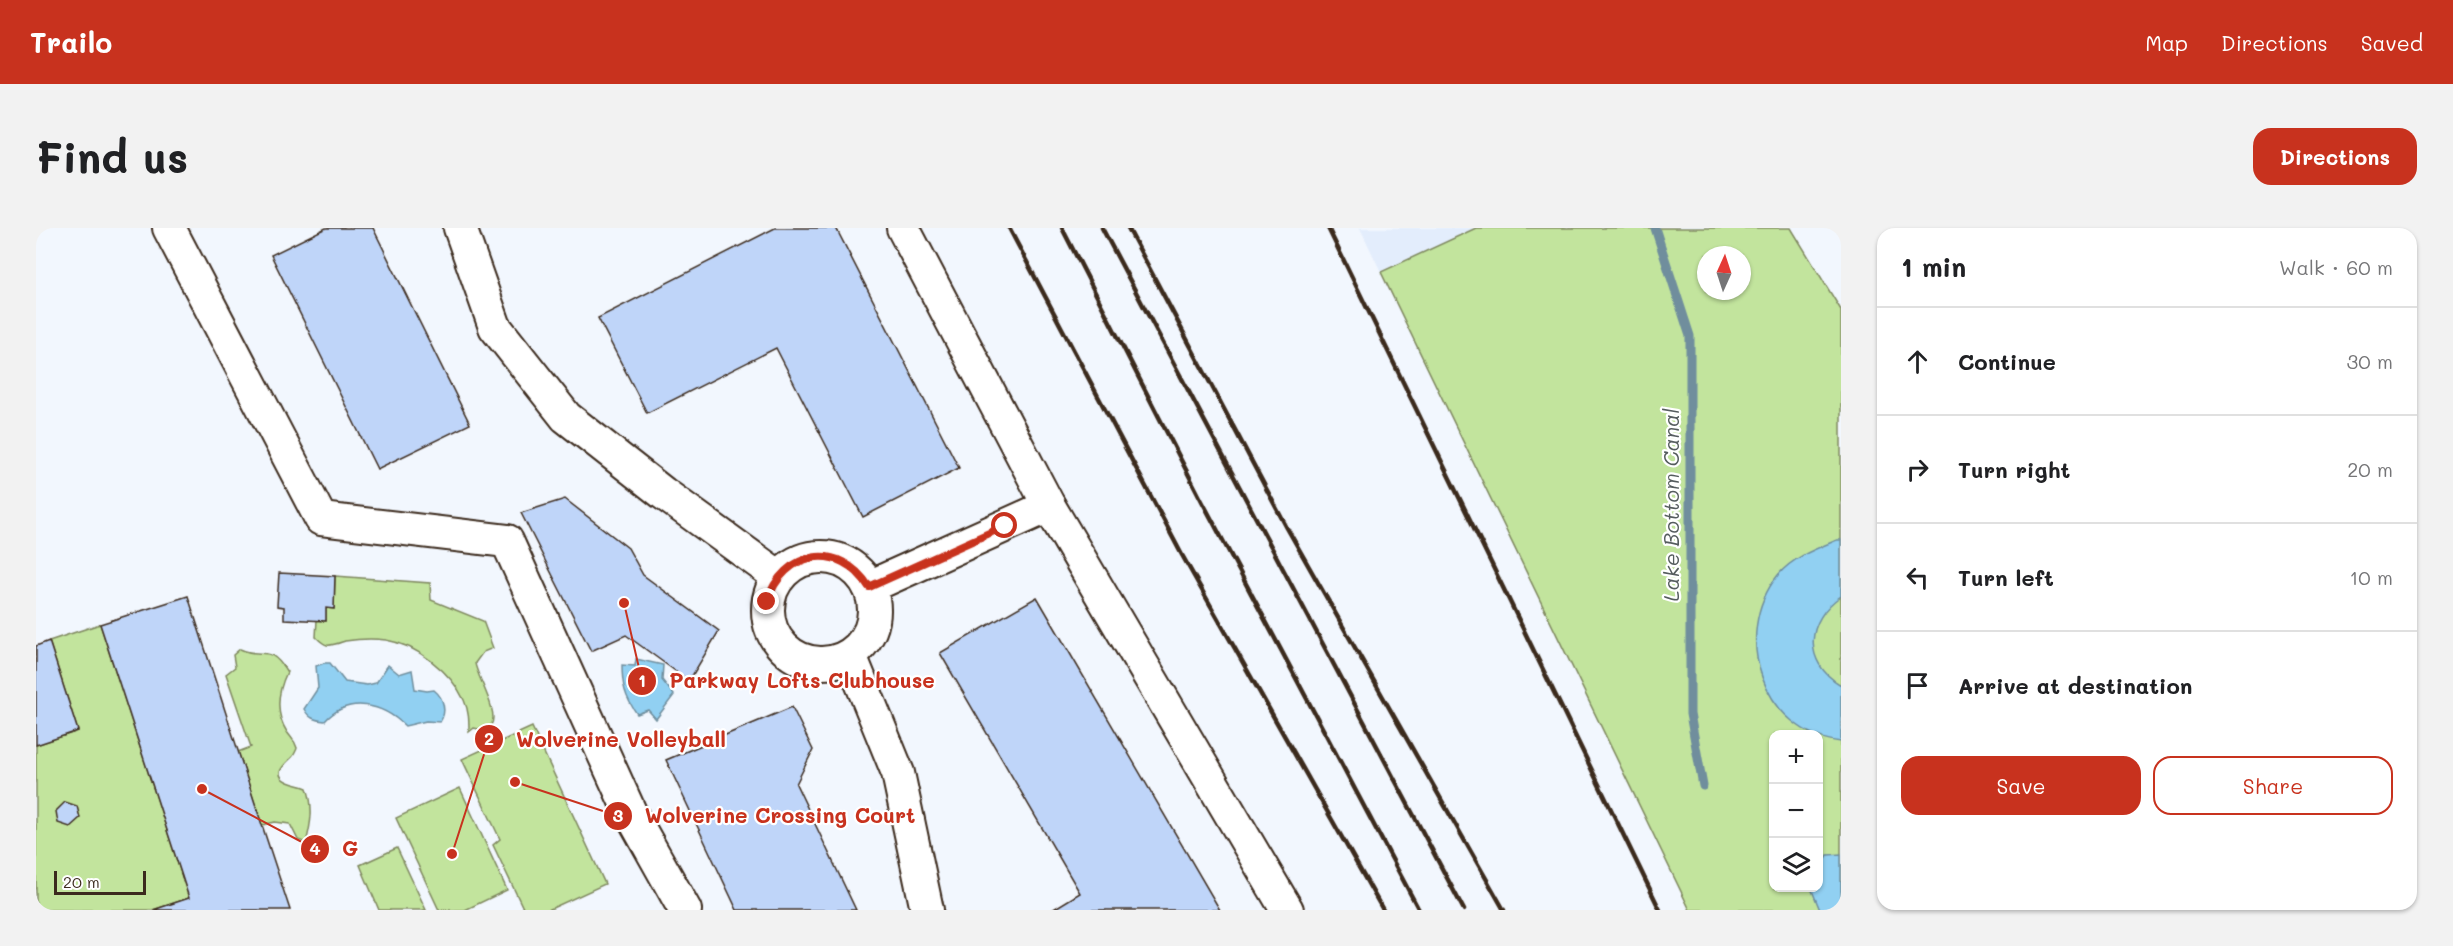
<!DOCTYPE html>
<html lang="en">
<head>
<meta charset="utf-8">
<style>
  :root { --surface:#fff; --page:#f2f2f2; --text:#202124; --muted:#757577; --line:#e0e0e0; --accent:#c8321e }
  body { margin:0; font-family:Mali,sans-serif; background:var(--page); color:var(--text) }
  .controls { position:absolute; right:18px; bottom:18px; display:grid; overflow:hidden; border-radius:12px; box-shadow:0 2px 4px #0004 }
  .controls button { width:54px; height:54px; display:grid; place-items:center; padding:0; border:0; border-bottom:2px solid var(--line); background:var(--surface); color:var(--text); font:30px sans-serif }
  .compass { position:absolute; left:1661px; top:18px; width:54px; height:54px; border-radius:50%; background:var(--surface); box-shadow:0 2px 4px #0004; rotate:3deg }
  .scale { position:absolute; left:18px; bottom:15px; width:92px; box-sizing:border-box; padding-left:6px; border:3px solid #3b2a1e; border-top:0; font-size:16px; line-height:21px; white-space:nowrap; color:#3b2a1e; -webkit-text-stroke:4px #fff; paint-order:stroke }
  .stop { position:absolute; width:18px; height:18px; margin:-14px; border:4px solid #c8321e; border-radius:50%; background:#fff }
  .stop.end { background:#c8321e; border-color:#fff; box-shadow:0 2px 6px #0008 }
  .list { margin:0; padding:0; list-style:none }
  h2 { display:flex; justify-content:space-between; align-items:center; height:78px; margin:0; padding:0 24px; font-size:26px }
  h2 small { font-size:20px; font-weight:400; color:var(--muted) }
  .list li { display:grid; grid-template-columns:39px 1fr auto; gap:18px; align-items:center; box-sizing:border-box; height:108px; padding:0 24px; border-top:2px solid var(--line) }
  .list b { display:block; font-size:22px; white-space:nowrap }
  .list em { font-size:20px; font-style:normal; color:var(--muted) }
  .actions { display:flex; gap:12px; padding:18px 24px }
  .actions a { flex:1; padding:14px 0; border:2px solid var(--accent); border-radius:18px; text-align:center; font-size:21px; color:var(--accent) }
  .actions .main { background:var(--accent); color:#fff }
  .icon { flex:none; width:33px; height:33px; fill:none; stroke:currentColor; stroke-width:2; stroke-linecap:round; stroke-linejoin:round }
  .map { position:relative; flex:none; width:1805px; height:682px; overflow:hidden; border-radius:18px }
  header { display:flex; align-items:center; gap:36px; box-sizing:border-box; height:84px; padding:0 30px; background:var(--accent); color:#fff }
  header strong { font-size:28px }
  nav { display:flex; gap:33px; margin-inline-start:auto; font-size:21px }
  .intro { display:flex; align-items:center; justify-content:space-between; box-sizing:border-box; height:144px; padding:0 36px }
  h1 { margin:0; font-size:42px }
  .button { padding:15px 27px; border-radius:18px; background:var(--accent); color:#fff; font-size:21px; font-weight:700 }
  main { display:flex; gap:36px; padding:0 36px }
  aside { flex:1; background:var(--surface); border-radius:18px; box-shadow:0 2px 4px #0004 }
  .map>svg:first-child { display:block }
  .built { fill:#e3edfc }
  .green { fill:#c2e49d; stroke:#7e875e; stroke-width:1.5; fill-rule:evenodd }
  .water { fill:#91d0f2; stroke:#6f8e9d; stroke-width:1.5 }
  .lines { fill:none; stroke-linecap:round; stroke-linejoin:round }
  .stream { stroke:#6f8e9d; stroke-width:9 }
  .building { fill:#bfd5f9; stroke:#3b2a1e; stroke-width:1.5 }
  .minor-casing { stroke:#3b2a1e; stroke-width:36 }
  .minor { stroke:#fff; stroke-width:32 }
  .rail { stroke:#3b2a1e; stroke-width:4.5 }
  .route { stroke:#c8321e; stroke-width:8 }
  .labels { text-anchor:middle; stroke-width:4.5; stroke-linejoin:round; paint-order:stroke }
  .water-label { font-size:21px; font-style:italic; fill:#555c5e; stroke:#fff }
  .leader { fill:none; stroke:#c8321e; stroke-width:2 }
  .callout-dot { fill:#c8321e; stroke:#fff; stroke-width:2 }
  .mark-label { font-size:18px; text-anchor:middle; font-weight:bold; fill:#fff }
  .callout-label { font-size:21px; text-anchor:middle; font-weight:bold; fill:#c8321e; stroke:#fff; stroke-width:4.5; stroke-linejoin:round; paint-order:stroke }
</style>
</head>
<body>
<header>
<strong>Trailo</strong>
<nav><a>Map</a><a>Directions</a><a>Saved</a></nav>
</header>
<div class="intro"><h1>Find us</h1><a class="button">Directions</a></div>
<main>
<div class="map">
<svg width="1805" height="682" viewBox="0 0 1805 682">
  <rect width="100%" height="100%" fill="#f2f7fe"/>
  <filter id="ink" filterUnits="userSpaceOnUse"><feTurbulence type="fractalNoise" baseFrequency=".0167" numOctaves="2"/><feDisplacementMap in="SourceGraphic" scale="12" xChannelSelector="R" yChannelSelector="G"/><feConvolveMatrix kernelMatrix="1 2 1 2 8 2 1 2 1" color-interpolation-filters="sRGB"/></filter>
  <g filter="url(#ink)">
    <!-- built -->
    <path class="built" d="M1324,0H1440L1345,44Z"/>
    <!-- green -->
    <g class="green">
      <path d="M1440,0H1755L1805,82V682H1654L1345,44ZM1670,27H1706V63H1670ZM1738,506H1782V660H1738Z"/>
      <path d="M299,348L394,355L395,372L447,393L457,420L447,424L439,435C440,447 464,485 455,497C453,499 450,500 447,502L438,500L433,504C433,493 433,483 428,472C415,444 381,417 350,412C336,410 322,411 309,413C303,415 296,418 291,417C287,416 283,412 280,409L281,392L290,393V380L298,381Z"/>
      <path d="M64,396L153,670L117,682H0V517L42,503L13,413Z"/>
      <path d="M204,421C227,432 232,414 251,444C242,463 239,485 251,504C255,510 259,512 261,520C261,521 258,527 257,528C251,535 234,546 252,554C259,557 265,557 271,560C278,579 275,596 270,615L262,612L254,596L239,594L226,597L202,524L215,519L190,446L199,439L197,427Z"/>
      <path d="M496,499L569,656L512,682H488L457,617L464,611L426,531Z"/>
      <path d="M424,560L471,662L429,682H403L360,590Z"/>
      <path d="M361,620L390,682H343L324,637Z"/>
    </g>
    <!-- water -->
    <g class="water">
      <path d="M1801,312H1805V368C1770,392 1766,434 1805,457V514C1727,505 1694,407 1742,347C1757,329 1779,321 1801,312Z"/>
      <path d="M600,431L627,437L626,452L638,467L620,491L612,482L601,486C589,469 586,457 586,437L599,438Z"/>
      <path d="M288,435H294L309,454L331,457L340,455L352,437L363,446L376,442L379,461L391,463L398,462C408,470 411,484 404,494L390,493L369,498C347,476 313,467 289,493C278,492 273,490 268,481L282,460L280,438Z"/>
      <path d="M1805,626V682H1784L1775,660H1782L1783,643L1792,627Z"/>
    </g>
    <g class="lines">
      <!-- stream -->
      <path class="stream" d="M1619,0L1654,108V486L1667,558"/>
    </g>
    <!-- building -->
    <g class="building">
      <path d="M290,0H337L434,196L341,241L235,27Z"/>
      <path d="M739,0H800L923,240L827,289L740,120L611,185L562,90Z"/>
      <path d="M529,271L592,320L607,347L683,403L653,453L590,407L555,423L485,285Z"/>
      <path d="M243,345L299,348L298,381L290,380V393L248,391V379L241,378Z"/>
      <path d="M152,368L226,597L254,682H117L153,670L64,396Z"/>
      <path d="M1001,369L1184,682H1016L1044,665L904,425Z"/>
      <path d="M13,413L42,503L0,517V418Z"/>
      <path d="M756,479L777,522L760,556L820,682H701L630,532Z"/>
      <path d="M29,574L41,578L44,590L34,599L22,595L20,583Z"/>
    </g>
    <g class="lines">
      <defs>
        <g id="minor">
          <path d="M133,0L285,291L471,313L594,584L649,682"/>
          <path d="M424,0L459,99L530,189L627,265L743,349"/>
          <path d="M1013,278L1251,682"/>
          <circle cx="785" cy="382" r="53"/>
          <path d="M833,359L1013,278L867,0"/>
          <path d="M814,427L862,545L891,682"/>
        </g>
      </defs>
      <!-- minor casing -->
      <use href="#minor" class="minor-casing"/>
      <!-- minor -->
      <use href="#minor" class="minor"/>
      <!-- rail -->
      <g class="rail">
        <path d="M973,0L1146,327L1347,682"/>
        <path d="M1026,0L1166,273L1383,682"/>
        <path d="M1066,0L1428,682"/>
        <path d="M1092,0L1251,300L1468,682"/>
        <path d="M1292,0L1624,682"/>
      </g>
    </g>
  </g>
  <g class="lines" filter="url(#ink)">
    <!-- route -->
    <path class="route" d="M731,374C747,322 804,312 833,359L969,298"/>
  </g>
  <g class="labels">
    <!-- water labels -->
    <g class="water-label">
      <text transform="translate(1636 277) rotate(-90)" y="7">Lake Bottom Canal</text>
    </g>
  </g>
  <!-- callouts -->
  <path class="leader" d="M588 375L606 453M416 626L453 511M479 554L582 588M166 561L279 621"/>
  <g class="callout-dot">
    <circle cx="588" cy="375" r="6"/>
    <circle cx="416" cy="626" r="6"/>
    <circle cx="479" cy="554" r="6"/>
    <circle cx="166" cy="561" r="6"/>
    <circle cx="606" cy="453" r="15"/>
    <circle cx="453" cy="511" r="15"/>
    <circle cx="582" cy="588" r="15"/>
    <circle cx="279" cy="621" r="15"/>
  </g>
  <g class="mark-label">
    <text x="606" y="459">1</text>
    <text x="453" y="517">2</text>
    <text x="582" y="594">3</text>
    <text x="279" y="627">4</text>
  </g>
  <g class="callout-label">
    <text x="766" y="460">Parkway Lofts Clubhouse</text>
    <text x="585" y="519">Wolverine Volleyball</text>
    <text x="744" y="595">Wolverine Crossing Court</text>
    <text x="314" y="628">G</text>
  </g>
</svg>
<div class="controls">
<button>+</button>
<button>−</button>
<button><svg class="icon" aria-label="layers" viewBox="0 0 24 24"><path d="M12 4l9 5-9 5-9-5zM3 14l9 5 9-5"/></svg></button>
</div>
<svg class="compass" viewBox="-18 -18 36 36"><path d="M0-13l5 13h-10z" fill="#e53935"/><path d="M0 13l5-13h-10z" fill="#757577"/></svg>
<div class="scale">20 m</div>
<div class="stop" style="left:969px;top:298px"></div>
<div class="stop end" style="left:731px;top:374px"></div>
</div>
<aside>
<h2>1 min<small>Walk · 60 m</small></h2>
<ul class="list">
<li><svg class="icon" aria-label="ahead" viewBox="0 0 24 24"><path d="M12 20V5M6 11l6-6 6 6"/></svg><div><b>Continue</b></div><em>30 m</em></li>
<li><svg class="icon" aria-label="right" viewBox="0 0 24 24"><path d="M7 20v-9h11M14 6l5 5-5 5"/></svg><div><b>Turn right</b></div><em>20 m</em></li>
<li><svg class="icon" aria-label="left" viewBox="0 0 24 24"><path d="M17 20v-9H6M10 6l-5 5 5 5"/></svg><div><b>Turn left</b></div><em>10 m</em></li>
<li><svg class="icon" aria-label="arrive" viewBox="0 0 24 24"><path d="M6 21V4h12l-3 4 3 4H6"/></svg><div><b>Arrive at destination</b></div></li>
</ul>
<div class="actions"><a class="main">Save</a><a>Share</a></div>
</aside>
</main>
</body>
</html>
